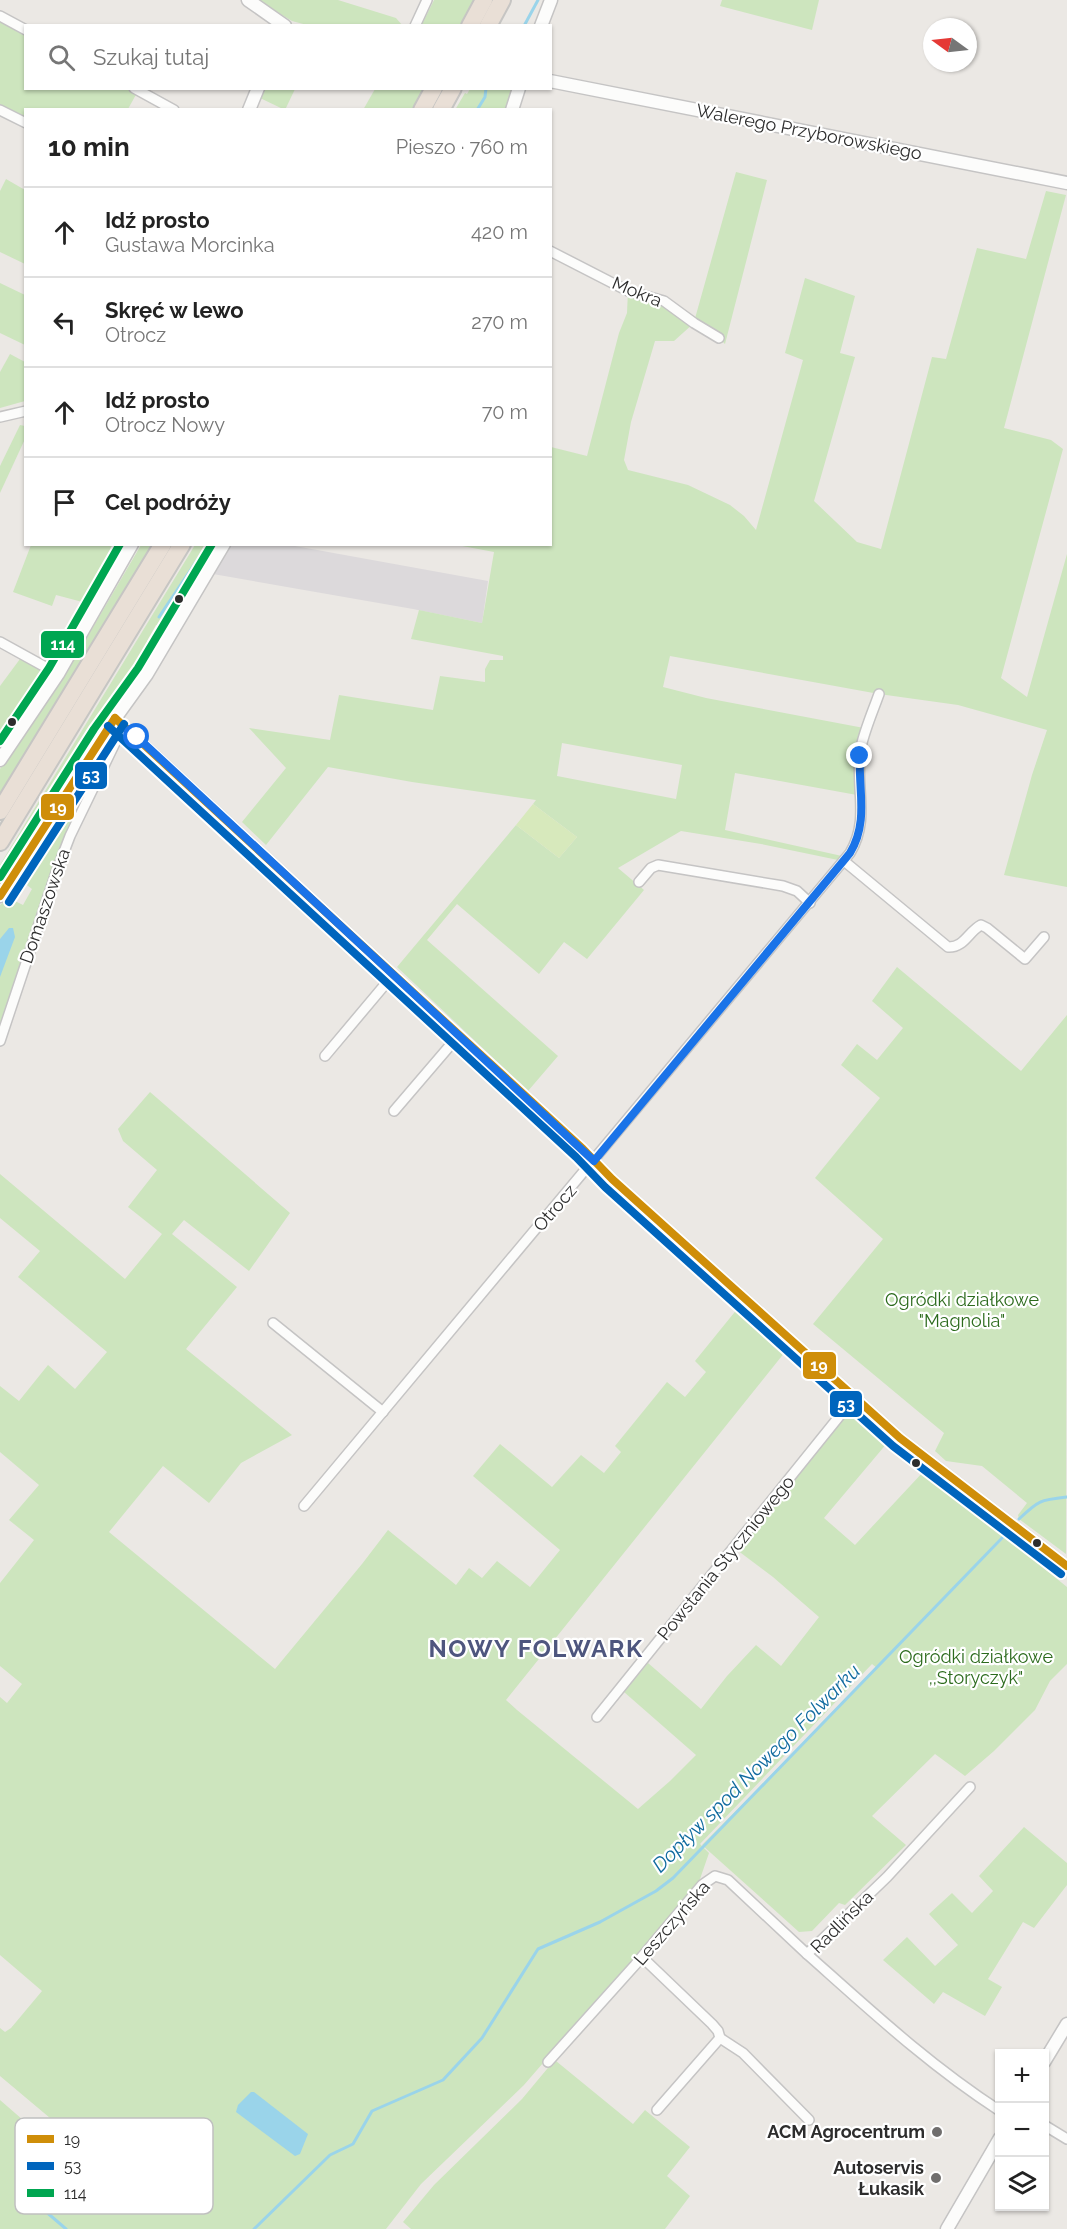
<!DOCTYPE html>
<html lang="pl">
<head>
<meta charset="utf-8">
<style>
  :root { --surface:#fff; --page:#f6f6f6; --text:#222; --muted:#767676; --line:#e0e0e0 }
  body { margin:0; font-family:Raleway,sans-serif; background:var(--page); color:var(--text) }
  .controls { position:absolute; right:18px; bottom:18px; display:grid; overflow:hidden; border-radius:0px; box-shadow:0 2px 4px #0004 }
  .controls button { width:54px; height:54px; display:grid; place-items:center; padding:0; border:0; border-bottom:2px solid var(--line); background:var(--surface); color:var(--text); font:30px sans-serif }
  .compass { position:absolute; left:923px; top:18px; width:54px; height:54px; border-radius:50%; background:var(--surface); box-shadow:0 2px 4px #0004; rotate:285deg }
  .stop { position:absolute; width:18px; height:18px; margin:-14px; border:4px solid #1a73e8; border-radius:50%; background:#fff }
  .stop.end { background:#1a73e8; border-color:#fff; box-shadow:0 2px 6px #0008 }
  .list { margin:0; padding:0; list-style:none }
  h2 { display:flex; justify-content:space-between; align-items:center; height:78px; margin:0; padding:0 24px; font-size:26px }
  h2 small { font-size:20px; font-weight:400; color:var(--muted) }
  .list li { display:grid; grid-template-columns:39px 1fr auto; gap:18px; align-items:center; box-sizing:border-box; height:90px; padding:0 24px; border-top:2px solid var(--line) }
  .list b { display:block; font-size:22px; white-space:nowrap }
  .list p { margin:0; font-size:20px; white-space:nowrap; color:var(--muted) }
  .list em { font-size:20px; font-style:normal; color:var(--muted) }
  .icon { flex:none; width:33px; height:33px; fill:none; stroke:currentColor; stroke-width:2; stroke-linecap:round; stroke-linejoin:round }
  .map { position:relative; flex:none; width:1067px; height:2229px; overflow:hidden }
  .search { position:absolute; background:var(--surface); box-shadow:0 2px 4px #0004; left:24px; top:24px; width:528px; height:66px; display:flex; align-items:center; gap:15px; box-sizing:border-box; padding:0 21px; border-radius:0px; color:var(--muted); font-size:22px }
  .panel { position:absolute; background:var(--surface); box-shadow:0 2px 4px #0004; left:24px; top:108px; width:528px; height:438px; border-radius:0px }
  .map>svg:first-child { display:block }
  .industrial { fill:#dcd9db }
  .green { fill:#cde5be; fill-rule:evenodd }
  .pitch { fill:#d7e9bc }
  .water { fill:#9ad4ea }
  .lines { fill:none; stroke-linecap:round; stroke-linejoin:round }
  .stream { stroke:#9ad4ea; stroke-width:3 }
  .street-casing { stroke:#c5c4c4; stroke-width:12 }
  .secondary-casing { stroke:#c5c4c4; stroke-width:15 }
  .highway-casing { stroke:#c6c5c3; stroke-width:20 }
  .street { stroke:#fcfcfb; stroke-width:9 }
  .secondary { stroke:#fcfcfb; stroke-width:12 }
  .highway { stroke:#e9dfd6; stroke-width:16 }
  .bus-1-casing { stroke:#fff; stroke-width:12 }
  .bus-2-casing { stroke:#fff; stroke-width:12 }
  .bus-3-casing { stroke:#fff; stroke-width:12 }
  .bus-1 { stroke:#cf8e09; stroke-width:8 }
  .bus-2 { stroke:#0065bd; stroke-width:8 }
  .bus-3 { stroke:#00a651; stroke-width:8 }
  .route { stroke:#1a73e8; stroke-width:8 }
  .bus-dot { fill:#2d2d2d; stroke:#fff; stroke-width:2 }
  .poi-dot { fill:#706e6d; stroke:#fff; stroke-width:2 }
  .labels { text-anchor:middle; stroke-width:4.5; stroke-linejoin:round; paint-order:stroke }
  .street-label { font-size:18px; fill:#2d2d2d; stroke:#fff }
  .park-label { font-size:18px; fill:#2c6b1d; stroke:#fff }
  .poi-label { font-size:18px; font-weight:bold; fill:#2d2d2d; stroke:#fff; text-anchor:end }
  .water-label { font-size:20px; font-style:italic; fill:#106b9f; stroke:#fff }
  .district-label { font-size:24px; font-weight:bold; letter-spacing:1.5px; fill:#4e567e; stroke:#fff }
  .key { fill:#fff; stroke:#c0c0c0; stroke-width:1.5 }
  .key-label { font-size:16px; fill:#2d2d2d }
  .line-badge { stroke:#fff; stroke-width:2 }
  .badge-label { font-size:16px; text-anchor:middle; font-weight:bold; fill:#fff }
</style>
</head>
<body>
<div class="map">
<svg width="1067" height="2229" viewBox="0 0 1067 2229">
  <rect width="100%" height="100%" fill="#ebe8e4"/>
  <!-- industrial -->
  <path class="industrial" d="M284,544L488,581L482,623L413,609L213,574L231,545Z"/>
  <!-- green -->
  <g class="green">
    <path d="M257,0H338L396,18L402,25H307L292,21Z"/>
    <path d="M434,0H474L460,25L421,26Z"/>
    <path d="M722,0H819L812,30L720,6Z"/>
    <path d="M0,16L25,30L26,88L134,89L138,91L128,109L26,110L25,118L0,104Z"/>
    <path d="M265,89V88L295,89L285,110L260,98Z"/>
    <path d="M375,89H424L412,109L363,110Z"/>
    <path d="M470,89H514L506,109L455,110L465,93L467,94Z"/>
    <path d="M736,172L767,180L725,344L719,338L694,323L674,341H655L631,422L624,460L628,470L688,485L730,505L744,516L756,530L803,360L785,353L805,278L855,296L840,353L855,357L814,501L857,542L881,549L932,357L946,359L977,248L1026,259L1046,191L1066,195L1004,428L1051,440L1063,449L1001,678L1027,697L1067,554V887L1004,875L1032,775L1047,730L958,705L879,694L670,656L663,687L706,698L864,728C851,752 854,768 857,795L735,773L725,830L842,856L838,860L761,844L681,831L618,868L644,890L587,959L564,942L539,974L457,904L427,940L558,1056L528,1091L397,967L516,825L559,858L577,837L533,804L536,800L412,782L328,767L266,845L242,822L286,768L249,728L330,740L339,695L433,710L440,676L485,682V669L490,660H503V656L411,639L419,610L482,623L494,552L457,545L550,544L551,447L587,456L619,333L627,313L628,291L664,301L694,322ZM562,743L682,765L676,799L557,776Z"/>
    <path d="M6,179L25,190V264L0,252V191Z"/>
    <path d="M0,283L25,295V345L0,333Z"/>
    <path d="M10,354L25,362V401L0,408V372Z"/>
    <path d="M20,425L25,426V439L0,493V466Z"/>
    <path d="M31,545V544L124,545L90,604L56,595L52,606L13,592Z"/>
    <path d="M141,545H155L0,797V769L61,682Z"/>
    <path d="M195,545H220L171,628L156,625L147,641L152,649V658L0,886V865Z"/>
    <path d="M20,659L45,672L0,741V686Z"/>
    <path d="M114,733L128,735L132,738C125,741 120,736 112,741L60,847L0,1024V905L5,901L13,900L23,905L32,889L23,882L21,873L106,740Z"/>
    <path d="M897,967L1021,1071L1067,1015L1066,1554L1019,1519L1018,1515L1027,1503L982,1466L946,1461L935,1451L944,1433L813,1324L883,1239L815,1178L880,1098L841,1065L857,1044L877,1060L903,1028L872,1001Z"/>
    <path d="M150,1092L290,1213L249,1271L184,1220L172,1234L237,1287L186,1349L292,1435L241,1463L209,1503L163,1466L109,1532L275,1669L362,1564L388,1530L456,1585L469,1568L482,1578L497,1561L530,1587L560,1550L473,1476L500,1444L552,1487L581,1455L604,1473L621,1452L615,1446L667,1382L685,1397L706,1372L695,1361L738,1308L785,1352L506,1700L517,1710L638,1809L670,1781L696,1755L624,1692L648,1663L701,1709L727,1676L756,1645L781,1666L819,1617L773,1577L737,1550L850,1408L888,1442L824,1518L855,1545L924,1471L1007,1533L988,1554L1005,1537L1067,1587V1664L1050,1681L1035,1710L994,1751L965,1776L935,1754L872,1816L906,1845L845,1905L839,1903L812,1931L799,1932L702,1845L877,1668L872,1664L700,1844L709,1853L700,1879L684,1900L524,2085L421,2184L386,2229H0V2100L38,2133L50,2118L0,2076V2028L5,2032L11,2028L42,1991L0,1955V1697L7,1703L22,1684L0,1666V1583L34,1540L9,1520L39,1485L0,1452V1386L19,1401L48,1365L75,1389L107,1352L18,1277L40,1251L0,1218V1174L125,1279L162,1234L128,1207L157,1170L123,1141L118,1129Z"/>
    <path d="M1024,1827L1067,1863V1885L1034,1928L1023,1922L988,1979L1002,1987L985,2016L943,1992L934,2004L883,1960L907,1937L935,1966L958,1945L929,1914L952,1893L972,1913L993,1891L979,1876Z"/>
    <path d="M556,2061L633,2124L645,2110L690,2147L667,2176L690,2196L665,2229H411L403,2222L434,2185L522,2099L552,2063L553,2065Z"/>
  </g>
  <!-- pitch -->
  <path class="pitch" d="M533,804L577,837L559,858L516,825Z"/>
  <!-- water -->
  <g class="water">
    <path d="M9,928H13L15,937L0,977V939Z"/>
    <path d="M251,2092H254L308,2134L300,2154L295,2156L236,2112L238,2105Z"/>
  </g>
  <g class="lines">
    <!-- stream -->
    <g class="stream">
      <path d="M524,26L538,0"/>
      <path d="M477,110L485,97L486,88"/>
      <path d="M159,617L208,544"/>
      <path d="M1019,1519C1039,1500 1040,1500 1067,1497"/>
      <path d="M44,2210L66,2229"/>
      <path d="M254,2229L330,2155L353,2144L372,2111L443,2080L482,2038L538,1949L600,1922L656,1891L673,1878L1003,1537"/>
    </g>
    <defs>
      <g id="street">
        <path d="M0,16L26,30"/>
        <path d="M415,26L427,0"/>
        <path d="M134,88L174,110"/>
        <path d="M0,110L26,123"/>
        <path d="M550,251L628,291L664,301L694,323L719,338"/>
        <path d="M0,417L26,411"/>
        <path d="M0,642L58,674"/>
        <path d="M115,718L583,1149L612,1179L900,1438L1067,1566"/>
        <path d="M844,861L948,947C964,948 968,932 981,925L987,928L1025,959L1044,937"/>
        <path d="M639,882L651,868L658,865L783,886L797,891L810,903"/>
        <path d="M0,1041L57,870L70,836L115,743"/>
        <path d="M325,1056L393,975"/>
        <path d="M394,1111L459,1035"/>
        <path d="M273,1323L383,1412"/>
        <path d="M304,1506L850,853C871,818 854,785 861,747C865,729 873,711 879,694"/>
        <path d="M597,1717L854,1398"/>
        <path d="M970,1787L887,1877L807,1954C870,2010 929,2065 1000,2111"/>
        <path d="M642,1957L712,2024L718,2031L720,2038L657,2110"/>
        <path d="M720,2038L743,2053L809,2120"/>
        <path d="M548,2062L635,1965L702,1885L715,1876L728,1880L807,1954"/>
        <path d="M1044,2125L1067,2139"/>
      </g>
      <g id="secondary">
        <path d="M248,0L285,26"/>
        <path d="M541,26L551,0"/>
        <path d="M550,81L1067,183"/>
        <path d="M249,110L258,88"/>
        <path d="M512,110L519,88"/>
        <path d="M0,760L58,674L132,544"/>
        <path d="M0,896L103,735L147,674L224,544"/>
        <path d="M1044,2062L1067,2024"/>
        <path d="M947,2229L1000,2138"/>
      </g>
      <g id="highway">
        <path d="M470,26L484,0"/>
        <path d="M488,26L502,0"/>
        <path d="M422,110L434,88"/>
        <path d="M441,110L453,88"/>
        <path d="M0,811L163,544"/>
        <path d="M0,842L182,544"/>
      </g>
    </defs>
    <!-- street casing -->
    <use href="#street" class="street-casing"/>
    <!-- secondary casing -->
    <use href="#secondary" class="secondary-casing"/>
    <!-- highway casing -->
    <use href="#highway" class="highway-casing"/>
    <!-- street -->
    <use href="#street" class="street"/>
    <!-- secondary -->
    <use href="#secondary" class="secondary"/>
    <!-- highway -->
    <use href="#highway" class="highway"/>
    <defs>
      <g id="bus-1">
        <path d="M115,718L583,1149L612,1179L900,1438L1067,1566"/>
        <path d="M0,896L115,718"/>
      </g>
      <g id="bus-2">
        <path d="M108,726L576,1157L605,1187L893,1446L1061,1574"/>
        <path d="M9,902L124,724"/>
      </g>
      <g id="bus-3">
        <path d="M0,741L49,668L120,544"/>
        <path d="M0,877L94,729L138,668L212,544"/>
      </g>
    </defs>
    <!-- bus-1 casing -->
    <use href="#bus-1" class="bus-1-casing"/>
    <!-- bus-2 casing -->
    <use href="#bus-2" class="bus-2-casing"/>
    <!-- bus-3 casing -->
    <use href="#bus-3" class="bus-3-casing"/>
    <!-- bus-1 -->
    <use href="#bus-1" class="bus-1"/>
    <!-- bus-2 -->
    <use href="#bus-2" class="bus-2"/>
    <!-- bus-3 -->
    <use href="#bus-3" class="bus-3"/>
  </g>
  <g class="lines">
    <!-- route -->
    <path class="route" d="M137,737L594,1161L850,853C869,822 858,789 860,756"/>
  </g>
  <!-- markers -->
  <g class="bus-dot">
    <circle cx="179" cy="599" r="5"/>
    <circle cx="12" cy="722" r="5"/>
    <circle cx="916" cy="1463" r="5"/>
    <circle cx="1037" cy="1543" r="5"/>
  </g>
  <g class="poi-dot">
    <circle cx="937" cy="2132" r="6"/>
    <circle cx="936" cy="2178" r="6"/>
  </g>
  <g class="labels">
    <!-- street labels -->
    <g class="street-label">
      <text transform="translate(809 132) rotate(11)" y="6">Walerego Przyborowskiego</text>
      <text transform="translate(637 292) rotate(22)" y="6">Mokra</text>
      <text transform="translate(45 906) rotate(-71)" y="6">Domaszowska</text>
      <text transform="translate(555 1208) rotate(-49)" y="6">Otrocz</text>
      <text transform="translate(726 1558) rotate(-51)" y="6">Powstania Styczniowego</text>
      <text transform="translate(842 1922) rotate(-45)" y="6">Radlińska</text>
      <text transform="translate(672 1923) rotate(-49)" y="6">Leszczyńska</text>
    </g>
    <!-- park labels -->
    <g class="park-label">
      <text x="962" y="1306">Ogródki działkowe<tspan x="962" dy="21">"Magnolia"</tspan></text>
      <text x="976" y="1663">Ogródki działkowe<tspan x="976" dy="21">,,Storyczyk"</tspan></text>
    </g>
    <!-- poi labels -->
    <g class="poi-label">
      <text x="925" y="2138">ACM Agrocentrum</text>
      <text x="924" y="2174">Autoservis<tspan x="924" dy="21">Łukasik</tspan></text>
    </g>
    <!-- water labels -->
    <g class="water-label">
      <text transform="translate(756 1768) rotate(-45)" y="7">Dopływ spod Nowego Folwarku</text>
    </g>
    <!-- district labels -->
    <g class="district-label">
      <text x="536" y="1657">NOWY FOLWARK</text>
    </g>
  </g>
  <!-- legend -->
  <rect x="15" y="2118" width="198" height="96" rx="9" class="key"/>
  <rect x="27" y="2135" width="27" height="8" fill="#cf8e09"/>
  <rect x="27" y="2162" width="27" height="8" fill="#0065bd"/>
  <rect x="27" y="2189" width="27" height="8" fill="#00a651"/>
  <g class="key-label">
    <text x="64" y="2145">19</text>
    <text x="64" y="2172">53</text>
    <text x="64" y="2199">114</text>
  </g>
  <g class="line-badge">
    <rect x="40" y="630" width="45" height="29" rx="6" fill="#00a651"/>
    <rect x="74" y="761" width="34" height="29" rx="6" fill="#0065bd"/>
    <rect x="40" y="793" width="35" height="28" rx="6" fill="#cf8e09"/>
    <rect x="802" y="1351" width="35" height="29" rx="6" fill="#cf8e09"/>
    <rect x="829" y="1390" width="34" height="28" rx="6" fill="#0065bd"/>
  </g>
  <g class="badge-label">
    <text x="63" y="650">114</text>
    <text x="91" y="781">53</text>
    <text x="58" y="813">19</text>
    <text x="819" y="1371">19</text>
    <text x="846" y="1410">53</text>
  </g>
</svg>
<div class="controls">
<button>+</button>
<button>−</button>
<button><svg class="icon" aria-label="layers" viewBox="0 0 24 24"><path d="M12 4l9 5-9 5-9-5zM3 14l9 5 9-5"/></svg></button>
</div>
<svg class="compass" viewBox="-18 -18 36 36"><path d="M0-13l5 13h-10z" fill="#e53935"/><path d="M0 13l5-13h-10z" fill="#767676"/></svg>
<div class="stop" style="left:137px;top:737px"></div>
<div class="stop end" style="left:860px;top:756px"></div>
<div class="search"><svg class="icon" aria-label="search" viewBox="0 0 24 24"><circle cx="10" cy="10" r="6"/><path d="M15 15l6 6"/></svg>Szukaj tutaj</div>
<section class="panel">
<h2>10 min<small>Pieszo · 760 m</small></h2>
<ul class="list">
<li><svg class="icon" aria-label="ahead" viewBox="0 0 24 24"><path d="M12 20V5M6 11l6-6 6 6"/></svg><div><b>Idź prosto</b><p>Gustawa Morcinka</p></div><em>420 m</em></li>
<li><svg class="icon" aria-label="left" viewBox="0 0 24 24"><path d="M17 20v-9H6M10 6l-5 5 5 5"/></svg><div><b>Skręć w lewo</b><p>Otrocz</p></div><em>270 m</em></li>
<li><svg class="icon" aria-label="ahead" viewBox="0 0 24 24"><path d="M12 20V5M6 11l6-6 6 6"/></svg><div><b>Idź prosto</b><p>Otrocz Nowy</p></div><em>70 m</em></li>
<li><svg class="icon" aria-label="arrive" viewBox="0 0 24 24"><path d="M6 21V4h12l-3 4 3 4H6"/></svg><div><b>Cel podróży</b></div></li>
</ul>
</section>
</div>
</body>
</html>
